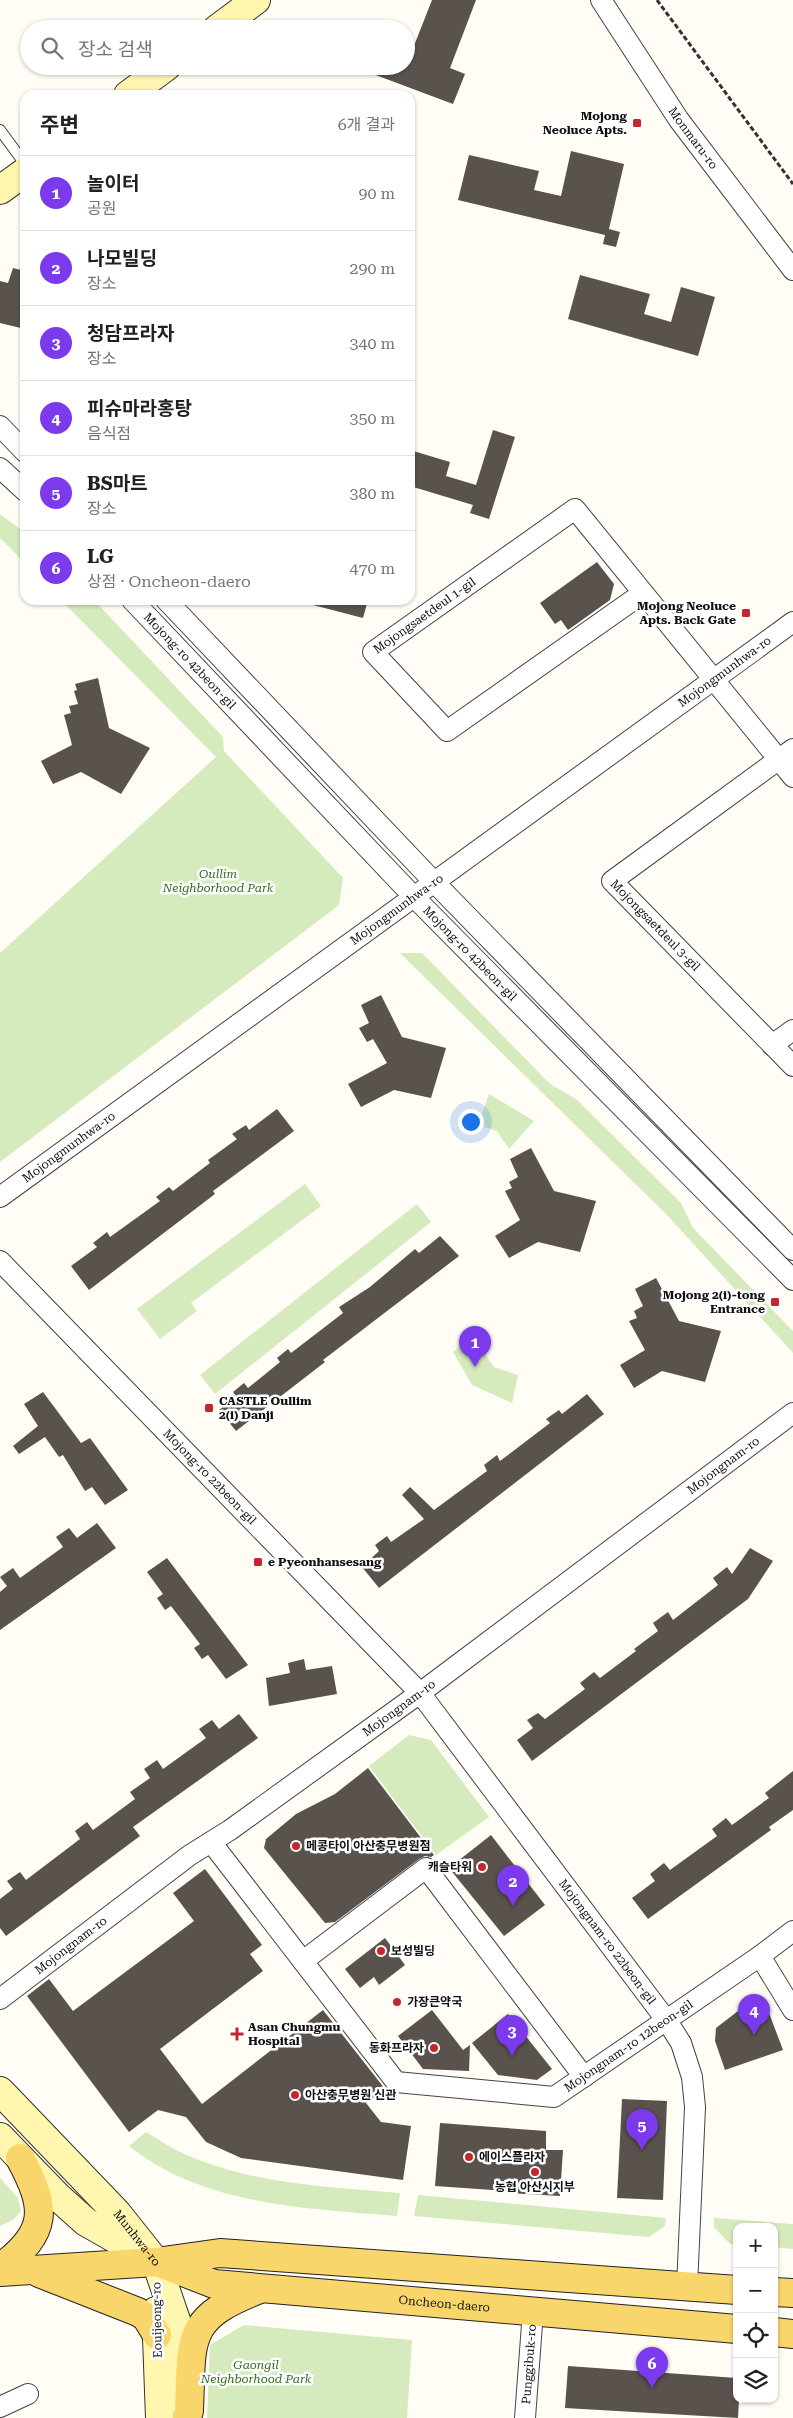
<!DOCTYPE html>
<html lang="ko">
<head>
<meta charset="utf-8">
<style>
  :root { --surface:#fff; --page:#f6f6f6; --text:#202124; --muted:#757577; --line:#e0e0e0; --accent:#7c3aed }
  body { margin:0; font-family:"Roboto Serif","Noto Sans KR",serif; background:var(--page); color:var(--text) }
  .controls { position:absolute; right:15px; bottom:15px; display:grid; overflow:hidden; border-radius:10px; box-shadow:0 1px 4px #0004 }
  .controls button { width:45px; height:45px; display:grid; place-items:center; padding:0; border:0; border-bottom:1px solid var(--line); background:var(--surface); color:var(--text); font:25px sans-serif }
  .you { position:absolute; left:470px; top:1121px; width:18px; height:18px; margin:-12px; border:4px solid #fff; border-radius:50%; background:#1a73e8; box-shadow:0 0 0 8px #1a73e833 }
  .badge { display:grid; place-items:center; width:32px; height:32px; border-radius:50%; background:var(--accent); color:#fff; font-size:16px; font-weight:700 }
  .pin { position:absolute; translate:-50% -41px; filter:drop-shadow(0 1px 2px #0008) }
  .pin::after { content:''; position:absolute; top:26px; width:18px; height:15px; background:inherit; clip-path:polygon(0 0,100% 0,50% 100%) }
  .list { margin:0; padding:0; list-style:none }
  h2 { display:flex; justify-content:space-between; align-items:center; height:65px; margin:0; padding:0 20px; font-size:21px }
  h2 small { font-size:16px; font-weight:400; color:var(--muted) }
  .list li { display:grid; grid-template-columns:32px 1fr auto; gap:15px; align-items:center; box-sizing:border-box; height:75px; padding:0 20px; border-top:1px solid var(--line) }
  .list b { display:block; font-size:19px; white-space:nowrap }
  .list p { margin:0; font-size:16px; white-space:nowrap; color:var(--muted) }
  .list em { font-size:16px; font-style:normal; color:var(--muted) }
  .icon { flex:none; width:28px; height:28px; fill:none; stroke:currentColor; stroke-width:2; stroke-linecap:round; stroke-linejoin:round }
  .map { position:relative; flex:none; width:793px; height:2418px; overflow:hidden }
  .search { position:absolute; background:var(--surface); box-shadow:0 1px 4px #0004; left:20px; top:20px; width:395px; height:55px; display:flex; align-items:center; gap:12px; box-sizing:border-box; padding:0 18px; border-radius:28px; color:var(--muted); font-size:19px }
  .panel { position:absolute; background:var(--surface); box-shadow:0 1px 4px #0004; left:20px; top:90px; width:395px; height:515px; border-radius:15px }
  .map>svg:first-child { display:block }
  .green { fill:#d5ebbd }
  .building { fill:#5a524d }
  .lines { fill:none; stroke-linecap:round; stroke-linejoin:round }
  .lane-casing { stroke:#444; stroke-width:12 }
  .street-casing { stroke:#444; stroke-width:22 }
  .secondary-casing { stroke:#333; stroke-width:30 }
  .primary-casing { stroke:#222; stroke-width:30 }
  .path { stroke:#333; stroke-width:3; stroke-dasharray:5 2.5; stroke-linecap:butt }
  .lane { stroke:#fff; stroke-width:10 }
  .street { stroke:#fff; stroke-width:20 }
  .secondary { stroke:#fff6b0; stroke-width:28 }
  .primary { stroke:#f9d66b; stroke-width:28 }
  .poi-dot { fill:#c4262e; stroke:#fff; stroke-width:2 }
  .labels { text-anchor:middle; stroke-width:5; stroke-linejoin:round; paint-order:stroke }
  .poi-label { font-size:12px; font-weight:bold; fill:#111; stroke:#fff; text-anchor:start }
  .street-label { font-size:12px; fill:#111; stroke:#fff }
  .park-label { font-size:12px; font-style:italic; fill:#2f6b1f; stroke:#fff }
</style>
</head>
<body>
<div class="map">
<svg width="793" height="2418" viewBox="0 0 793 2418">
  <rect width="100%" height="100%" fill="#fffdf5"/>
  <!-- green -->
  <g class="green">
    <path d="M0,514L25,533V563L0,538Z"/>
    <path d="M61,600H94L223,737L224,751L343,878L339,905L0,1162V953L216,757Z"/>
    <path d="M400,953H422L550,1084L576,1099L681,1203L693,1228L793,1331V1353L666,1214Z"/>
    <path d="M489,1094L534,1121L509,1149L497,1131L478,1125Z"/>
    <path d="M305,1184L321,1206L191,1303L197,1311L160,1339L137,1309Z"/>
    <path d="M417,1204L431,1222L215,1394L200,1375Z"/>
    <path d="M472,1335L494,1367L518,1375L512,1403L472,1385L453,1352Z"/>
    <path d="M409,1735L431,1740L489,1817L436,1855L369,1766Z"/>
    <path d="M146,2132C158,2139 170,2147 182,2153C251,2184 326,2187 400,2193L397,2216C306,2208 204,2206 129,2146Z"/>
    <path d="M0,2178L18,2198L21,2211L13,2220L0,2226Z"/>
    <path d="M418,2195L666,2218L665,2226L649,2237L414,2216Z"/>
    <path d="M714,2218L793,2224V2249L774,2247V2227H737V2244H730L714,2227Z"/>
    <path d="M244,2325L412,2340L407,2418H207L210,2345Z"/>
  </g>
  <!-- building -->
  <g class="building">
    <path d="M432,0H476L450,68L465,74L453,104L357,68L406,66Z"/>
    <path d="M571,151L624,164L609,229L620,232L616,247L603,244L605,235L458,200L469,155L539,171L534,190L561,196Z"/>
    <path d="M13,268L25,271V329L0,323V281L8,283Z"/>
    <path d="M580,275L650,294L644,314L671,322L681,287L715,297L698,356L568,319Z"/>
    <path d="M493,430L515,437L489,519L470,513L473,505L410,486V450L450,462L446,476L476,485Z"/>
    <path d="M597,562L614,584L610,600L568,630L561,620L555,624L540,603Z"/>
    <path d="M314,600H368L363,618L313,605Z"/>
    <path d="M98,678L109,728L150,748L121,794L81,772L53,784L41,761L72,745L64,715L71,713L69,706L78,704L74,691L77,690L75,684Z"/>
    <path d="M381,995L402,1037L446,1048L431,1098L394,1090L361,1107L348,1084L387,1063L373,1039L367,1042L359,1028L369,1023L361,1005Z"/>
    <path d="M277,1109L294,1131L213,1191L215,1194L89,1290L71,1266L97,1247L93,1243L107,1232L110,1237L160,1201L156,1197L169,1187L173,1191L210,1163L208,1160L237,1139L232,1134L246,1125L249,1130Z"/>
    <path d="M531,1148L554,1191L596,1201L580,1252L538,1242L509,1258L495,1236L520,1220L505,1191L512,1188L509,1182L518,1177L510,1159Z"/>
    <path d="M440,1236L459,1256L323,1360L325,1362L236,1431L219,1410L237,1397L233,1392L244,1383L248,1388L280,1362L277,1358L288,1349L291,1353L343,1313L339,1307L370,1287L415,1249L419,1253Z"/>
    <path d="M656,1278L679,1321L721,1331L705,1382L662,1371L634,1388L620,1365L645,1350L629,1321L637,1318L634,1311L643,1306L635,1289Z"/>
    <path d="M43,1392L81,1443L90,1438L128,1490L105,1505L92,1487L85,1491L63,1455L59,1457L45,1437L19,1454L13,1446L38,1426L24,1404Z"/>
    <path d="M587,1394L604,1414L379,1588L362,1567L379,1551L375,1545L387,1536L391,1542L424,1519L402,1495L410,1487L434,1510L487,1471L484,1465L497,1455L500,1461L550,1423L546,1419L559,1410L562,1414Z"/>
    <path d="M97,1523L116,1548L0,1630V1592L7,1586L0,1577L13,1568L20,1578L63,1547L56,1537L69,1528L77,1538Z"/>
    <path d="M750,1548L773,1561L748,1599L532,1761L517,1740L533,1728L527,1720L538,1713L545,1719L585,1689L580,1683L594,1672L600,1678L636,1651L634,1649L658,1631L653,1623L668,1612L673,1620L718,1585L713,1578L727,1567L732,1574Z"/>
    <path d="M167,1558L248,1665L226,1679L208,1655L202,1659L194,1648L200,1644L171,1606L165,1610L157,1598L163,1594L147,1572Z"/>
    <path d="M304,1659L306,1670L332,1666L337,1694L269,1706L266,1678L290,1673L288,1663Z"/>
    <path d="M239,1714L258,1738L133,1827L140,1836L6,1936L0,1928V1899L13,1889L7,1881L20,1872L26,1880L80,1839L75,1831L87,1822L93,1830L135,1799L130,1792L150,1778L144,1769L157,1760L163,1769L206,1738L199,1729L212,1720L219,1729Z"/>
    <path d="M368,1768L434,1855L431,1857L425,1856L419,1859L335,1922L325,1923L264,1848L266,1839L296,1814L335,1794Z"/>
    <path d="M793,1771V1810L769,1827L771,1830L648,1919L632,1898L655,1881L650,1874L664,1863L670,1870L717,1836L712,1829L726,1818L732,1825L769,1798L765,1793Z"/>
    <path d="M491,1835L545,1905L504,1936L449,1868Z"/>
    <path d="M205,1869L262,1945L250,1954L263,1971L160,2049L202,2104L323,2010L385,2089L366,2103L381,2122L411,2126L403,2180L241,2158L206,2142L186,2117L158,2110L129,2132L27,1996L49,1979L73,2011L194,1921L173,1893Z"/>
    <path d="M385,1938L405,1965L379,1985L374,1977L360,1988L345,1969Z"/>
    <path d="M751,2001L766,2005L783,2050L725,2070L715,2041L716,2028Z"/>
    <path d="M432,2010L463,2050L470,2045L469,2071L423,2069L398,2036Z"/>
    <path d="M508,2014L552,2069L537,2080L498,2075L472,2043Z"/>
    <path d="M622,2099L667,2101L663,2200L617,2198Z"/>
    <path d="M440,2123L546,2131V2150H563L560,2196L507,2193V2191L435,2186Z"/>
    <path d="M568,2366L737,2378V2399H739L738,2418L565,2408Z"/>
  </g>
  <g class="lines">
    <defs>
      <path id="lane" d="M0,130L25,164"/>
      <g id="street">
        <path id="s1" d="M601,0L679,120L793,270"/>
        <path d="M0,426L25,452"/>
        <path d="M0,468L25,491"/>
        <path id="s2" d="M643,593L447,731L373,652L575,509L793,777"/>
        <path id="s3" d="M132,600L414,897L793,1280"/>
        <path d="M166,600L434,882L793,1250"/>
        <path id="s4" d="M793,749L612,881L793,1066"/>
        <path d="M772,1045L793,1030"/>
        <path id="s5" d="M0,1197L793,622"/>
        <path id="s6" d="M0,1261L420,1693L667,2021L681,2043L692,2077L695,2107L687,2287"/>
        <path id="s7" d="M211,1842L396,2082L554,2097L760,1956L793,2010"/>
        <path d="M760,1956L793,1931"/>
        <path d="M303,1961L426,1868L584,2077"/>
        <path id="s8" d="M0,1999L190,1855L230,1830L420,1693L793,1413"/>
        <path d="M0,2407L28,2394"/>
        <path id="s9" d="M525,2418L533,2311"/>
      </g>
      <g id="secondary">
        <path d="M217,29L256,0"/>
        <path d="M128,95L167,66"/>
        <path d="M0,190L25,172"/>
        <path id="s10" d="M0,2091L117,2213L156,2262L177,2323L178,2399"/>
        <path d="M0,2137L58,2197L86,2222L144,2255"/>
        <path d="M156,2311L160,2418"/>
      </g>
      <g id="primary">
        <path id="s11" d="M160,2263L214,2284L737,2329"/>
        <path d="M0,2268C49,2232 47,2208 20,2158"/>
        <path d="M0,2272L156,2262L220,2253L737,2290"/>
        <path d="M39,2273L138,2312L146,2317L157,2335"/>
        <path d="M774,2292L793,2293"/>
        <path d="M774,2332L793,2334"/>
        <path d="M187,2418L189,2411C192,2338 184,2318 260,2289"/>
      </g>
    </defs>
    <!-- lane casing -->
    <use href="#lane" class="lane-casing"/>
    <!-- street casing -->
    <use href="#street" class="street-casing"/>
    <!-- secondary casing -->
    <use href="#secondary" class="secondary-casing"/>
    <!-- primary casing -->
    <use href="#primary" class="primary-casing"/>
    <!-- path -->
    <path class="path" d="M657,0L793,184"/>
    <!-- lane -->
    <use href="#lane" class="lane"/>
    <!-- street -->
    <use href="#street" class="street"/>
    <!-- secondary -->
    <use href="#secondary" class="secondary"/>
    <!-- primary -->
    <use href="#primary" class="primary"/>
  </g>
  <!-- markers -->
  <g class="poi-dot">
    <rect x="632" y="118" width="10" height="10" rx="2.5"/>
    <rect x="741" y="608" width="10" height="10" rx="2.5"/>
    <rect x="770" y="1297" width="10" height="10" rx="2.5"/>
    <rect x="204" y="1403" width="10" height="10" rx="2.5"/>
    <rect x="253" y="1557" width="10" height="10" rx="2.5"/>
    <circle cx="296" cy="1846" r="5"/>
    <circle cx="482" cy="1867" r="5"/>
    <circle cx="381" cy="1951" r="5"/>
    <circle cx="397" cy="2002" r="5"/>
    <path d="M234.5 2026.5h5v5h5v5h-5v5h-5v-5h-5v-5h5z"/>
    <circle cx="434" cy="2048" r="5"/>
    <circle cx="295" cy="2095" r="5"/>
    <circle cx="469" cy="2157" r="5"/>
    <circle cx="535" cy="2172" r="5"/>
  </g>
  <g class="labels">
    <!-- poi labels -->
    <g class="poi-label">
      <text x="627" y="120" text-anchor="end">Mojong<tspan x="627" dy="14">Neoluce Apts.</tspan></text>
      <text x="736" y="610" text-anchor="end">Mojong Neoluce<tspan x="736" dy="14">Apts. Back Gate</tspan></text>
      <text x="765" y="1299" text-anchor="end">Mojong 2(i)-tong<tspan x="765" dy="14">Entrance</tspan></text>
      <text x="219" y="1405">CASTLE Oullim<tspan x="219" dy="14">2(i) Danji</tspan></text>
      <text x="268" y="1566">e Pyeonhansesang</text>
      <text x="306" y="1850">메콩타이 아산충무병원점</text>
      <text x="472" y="1871" text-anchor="end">캐슬타워</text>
      <text x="391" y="1955">보성빌딩</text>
      <text x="407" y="2006">가장큰약국</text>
      <text x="248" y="2031">Asan Chungmu<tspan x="248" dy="14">Hospital</tspan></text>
      <text x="424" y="2052" text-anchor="end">동화프라자</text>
      <text x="305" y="2099">아산충무병원 신관</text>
      <text x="479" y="2161">에이스플라자</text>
      <text x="535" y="2191" text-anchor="middle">농협 아산시지부</text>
    </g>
    <!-- street labels -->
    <g class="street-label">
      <text dy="4" stroke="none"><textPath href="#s1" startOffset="166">Monmaru-ro</textPath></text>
      <text dy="4" stroke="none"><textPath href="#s2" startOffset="411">Mojongsaetdeul 1-gil</textPath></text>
      <text dy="4" stroke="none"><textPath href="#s3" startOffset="84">Mojong-ro 42beon-gil</textPath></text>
      <text dy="4" stroke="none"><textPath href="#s5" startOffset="895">Mojongmunhwa-ro</textPath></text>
      <text dy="4" stroke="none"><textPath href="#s5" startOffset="490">Mojongmunhwa-ro</textPath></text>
      <text dy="4" stroke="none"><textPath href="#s4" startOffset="286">Mojongsaetdeul 3-gil</textPath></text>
      <text dy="4" stroke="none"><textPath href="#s3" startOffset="489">Mojong-ro 42beon-gil</textPath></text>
      <text dy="4" stroke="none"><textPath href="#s5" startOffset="85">Mojongmunhwa-ro</textPath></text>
      <text dy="4" stroke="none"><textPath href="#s8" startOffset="899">Mojongnam-ro</textPath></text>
      <text dy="4" stroke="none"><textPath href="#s6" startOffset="301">Mojong-ro 22beon-gil</textPath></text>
      <text dy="4" stroke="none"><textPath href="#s8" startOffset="494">Mojongnam-ro</textPath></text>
      <text dy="4" stroke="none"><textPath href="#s6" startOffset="914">Mojongnam-ro 22beon-gil</textPath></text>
      <text dy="4" stroke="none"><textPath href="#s8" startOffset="89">Mojongnam-ro</textPath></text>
      <text dy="4" stroke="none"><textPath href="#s7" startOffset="552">Mojongnam-ro 12beon-gil</textPath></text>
      <text dy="4" stroke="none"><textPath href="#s10" startOffset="201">Munhwa-ro</textPath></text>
      <text dy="4" stroke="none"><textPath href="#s11" startOffset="289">Oncheon-daero</textPath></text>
      <text transform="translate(157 2320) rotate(-91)" y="4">Eouijeong-ro</text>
      <text dy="4" stroke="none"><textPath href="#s9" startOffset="54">Punggibuk-ro</textPath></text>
    </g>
    <!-- park labels -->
    <g class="park-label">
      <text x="218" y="878">Oullim<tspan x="218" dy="14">Neighborhood Park</tspan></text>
      <text x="256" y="2369">Gaongil<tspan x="256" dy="14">Neighborhood Park</tspan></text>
    </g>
  </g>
</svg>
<div class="controls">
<button>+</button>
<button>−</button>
<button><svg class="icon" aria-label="locate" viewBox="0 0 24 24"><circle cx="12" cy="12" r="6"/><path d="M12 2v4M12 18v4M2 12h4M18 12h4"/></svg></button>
<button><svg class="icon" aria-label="layers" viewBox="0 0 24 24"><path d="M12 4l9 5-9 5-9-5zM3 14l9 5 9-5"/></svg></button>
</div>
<div class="you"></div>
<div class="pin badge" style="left:475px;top:1367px">1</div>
<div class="pin badge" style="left:513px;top:1906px">2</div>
<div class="pin badge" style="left:512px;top:2056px">3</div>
<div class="pin badge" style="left:754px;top:2035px">4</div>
<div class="pin badge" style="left:642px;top:2150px">5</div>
<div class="pin badge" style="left:652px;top:2388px">6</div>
<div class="search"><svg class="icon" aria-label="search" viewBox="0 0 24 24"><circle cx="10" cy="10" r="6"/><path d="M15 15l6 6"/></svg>장소 검색</div>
<section class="panel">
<h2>주변<small>6개 결과</small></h2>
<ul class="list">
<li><span class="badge">1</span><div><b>놀이터</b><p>공원</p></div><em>90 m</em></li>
<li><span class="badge">2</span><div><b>나모빌딩</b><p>장소</p></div><em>290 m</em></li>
<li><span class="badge">3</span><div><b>청담프라자</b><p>장소</p></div><em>340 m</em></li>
<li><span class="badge">4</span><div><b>피슈마라홍탕</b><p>음식점</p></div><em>350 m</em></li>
<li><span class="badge">5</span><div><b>BS마트</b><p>장소</p></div><em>380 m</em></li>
<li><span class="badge">6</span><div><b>LG</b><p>상점 · Oncheon-daero</p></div><em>470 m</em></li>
</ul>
</section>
</div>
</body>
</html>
